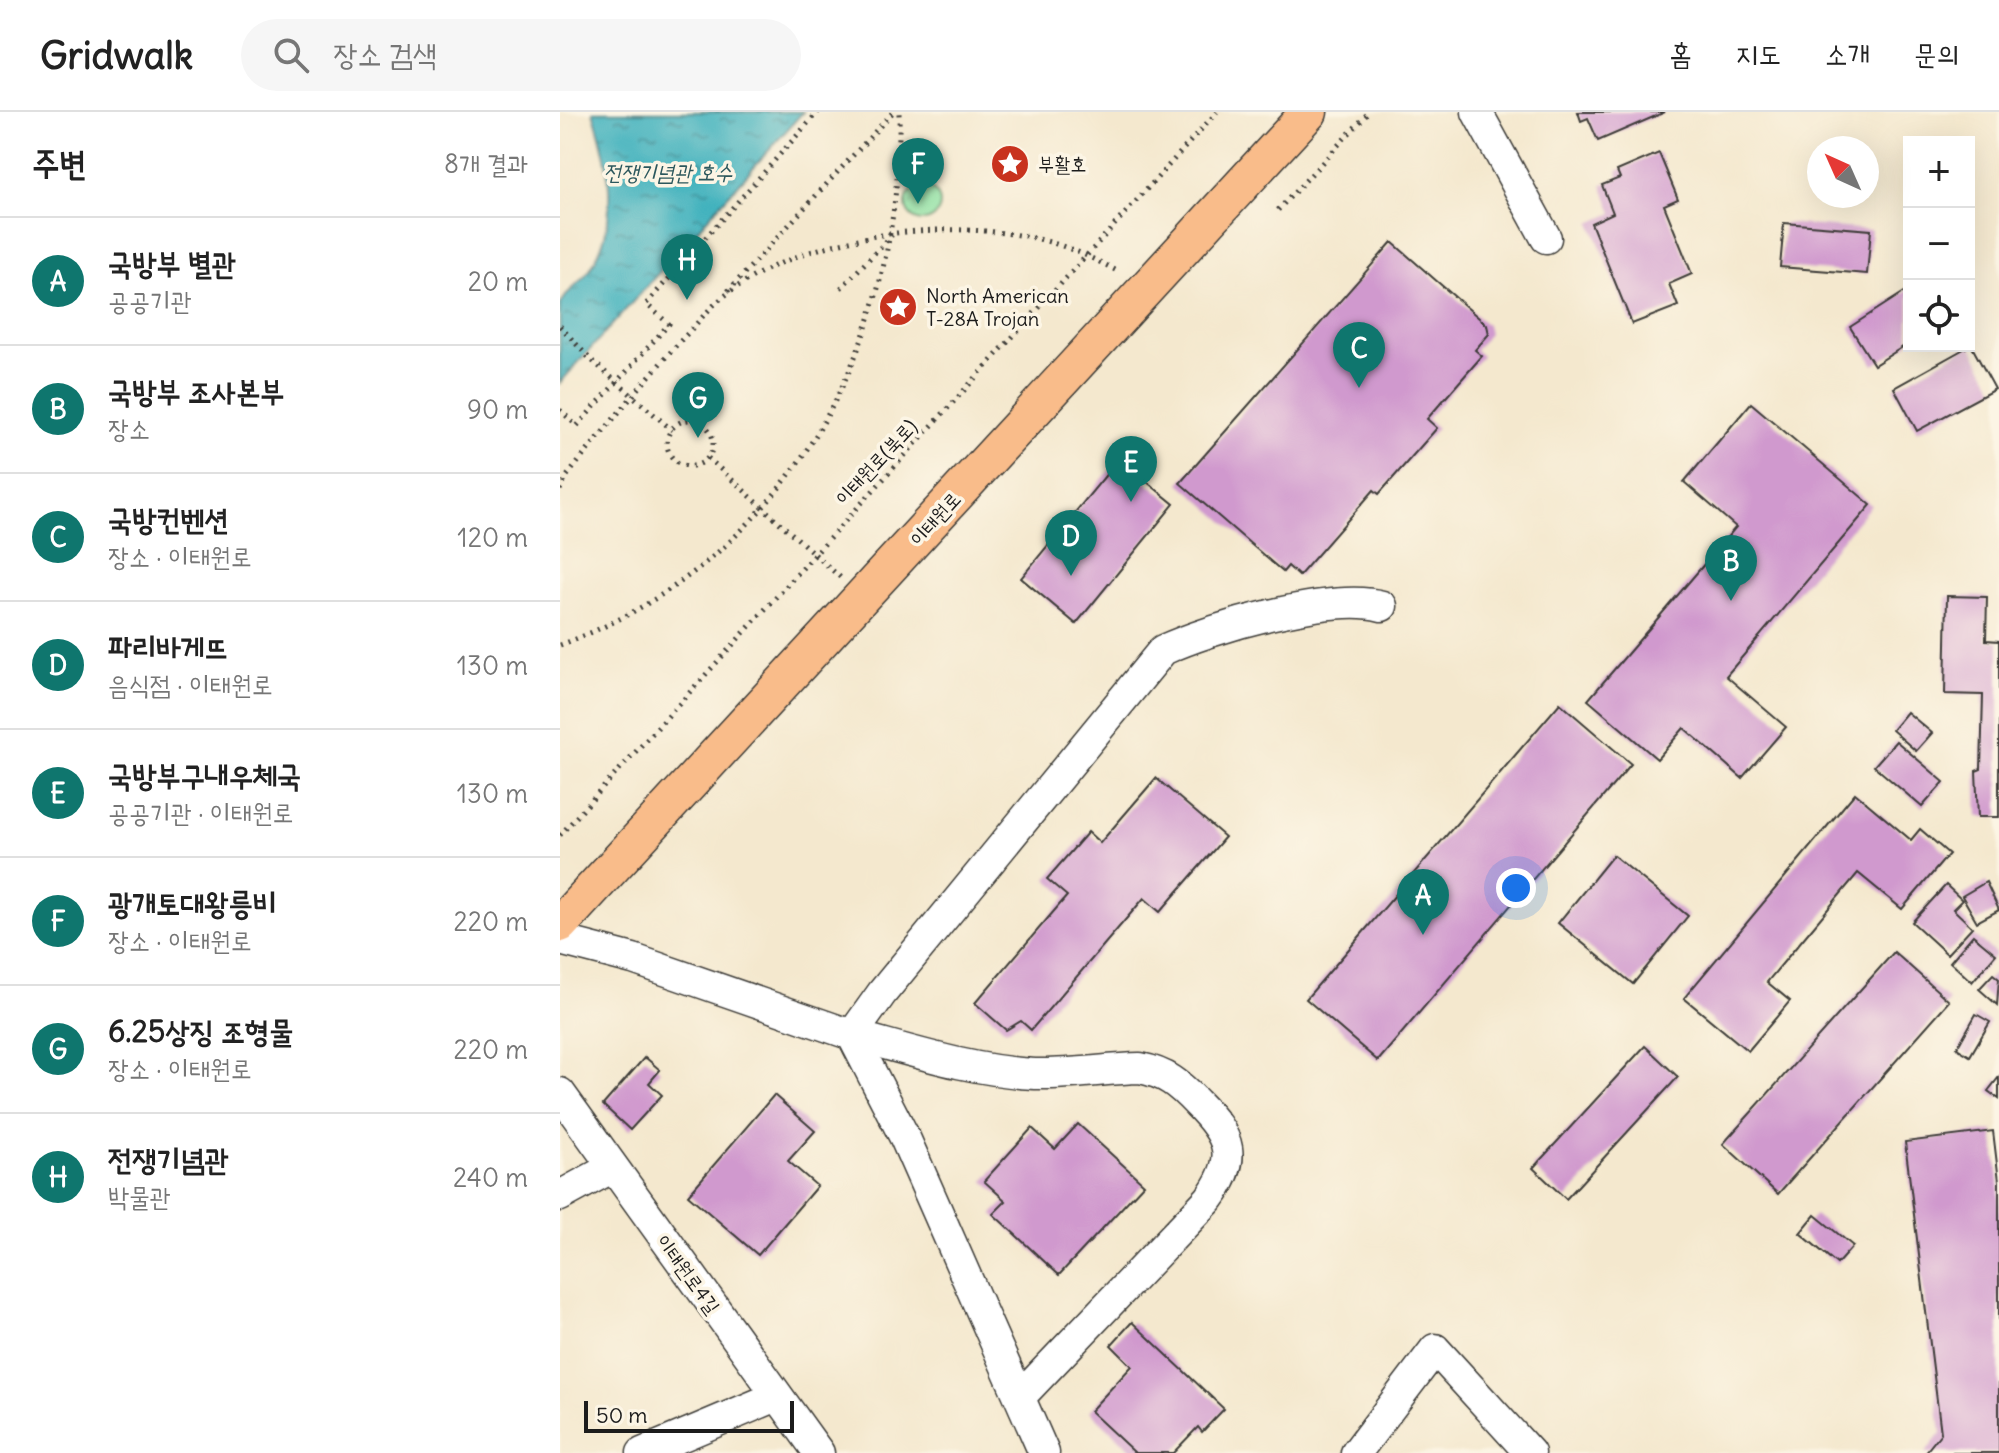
<!DOCTYPE html>
<html lang="ko">
<head>
<meta charset="utf-8">
<style>
  :root { --surface:#fff; --page:#f6f6f6; --text:#222; --muted:#767676; --line:#e0e0e0; --accent:#0f766e }
  body { margin:0; font-family:Delius,"Poor Story",sans-serif; background:var(--page); color:var(--text) }
  .controls { position:absolute; right:24px; top:24px; display:grid; overflow:hidden; border-radius:0px; box-shadow:0 8px 32px #0002 }
  .controls button { width:72px; height:72px; display:grid; place-items:center; padding:0; border:0; border-bottom:2px solid var(--line); background:var(--surface); color:var(--text); font:40px sans-serif }
  .compass { position:absolute; left:1247px; top:24px; width:72px; height:72px; border-radius:50%; background:var(--surface); box-shadow:0 8px 32px #0002; rotate:315deg }
  .scale { position:absolute; left:24px; bottom:20px; width:210px; box-sizing:border-box; padding-left:8px; border:4px solid #1c1c1c; border-top:0; font-size:22px; line-height:28px; white-space:nowrap; color:#1c1c1c; -webkit-text-stroke:6px #fcf5e5; paint-order:stroke }
  .you { position:absolute; left:956px; top:776px; width:28px; height:28px; margin:-20px; border:6px solid #fff; border-radius:50%; background:#1a73e8; box-shadow:0 0 0 12px #1a73e833 }
  .badge { display:grid; place-items:center; width:52px; height:52px; border-radius:50%; background:var(--accent); color:#fff; font-size:26px; font-weight:700 }
  .pin { position:absolute; translate:-50% -66px; filter:drop-shadow(0 2px 4px #0008) }
  .pin::after { content:''; position:absolute; top:42px; width:28px; height:24px; background:inherit; clip-path:polygon(0 0,100% 0,50% 100%) }
  .list { margin:0; padding:0; list-style:none }
  h2 { display:flex; justify-content:space-between; align-items:center; height:104px; margin:0; padding:0 32px; font-size:34px }
  h2 small { font-size:26px; font-weight:400; color:var(--muted) }
  .list li { display:grid; grid-template-columns:52px 1fr auto; gap:24px; align-items:center; box-sizing:border-box; height:128px; padding:0 32px; border-top:2px solid var(--line) }
  .list b { display:block; font-size:30px; white-space:nowrap }
  .list p { margin:0; font-size:26px; white-space:nowrap; color:var(--muted) }
  .list em { font-size:26px; font-style:normal; color:var(--muted) }
  .icon { flex:none; width:44px; height:44px; fill:none; stroke:currentColor; stroke-width:2; stroke-linecap:round; stroke-linejoin:round }
  .map { position:relative; flex:none; width:1439px; height:1341px; overflow:hidden }
  header { display:flex; align-items:center; gap:48px; box-sizing:border-box; height:112px; padding:0 40px; background:var(--surface); border-bottom:2px solid var(--line) }
  header strong { font-size:38px }
  nav { display:flex; gap:44px; margin-inline-start:auto; font-size:28px }
  .search { width:560px; height:72px; background:var(--page); display:flex; align-items:center; gap:20px; box-sizing:border-box; padding:0 28px; border-radius:44px; color:var(--muted); font-size:30px }
  main { display:flex }
  aside { flex:1; background:var(--surface) }
  .map>svg:first-child { display:block }
  .grass { fill:url(#grass-tufts); stroke:#547e60; stroke-width:2 }
  .water { fill:url(#water-ripples); stroke:#30676d; stroke-width:2 }
  .building { fill:#d099ce }
  .lines { fill:none; stroke-linecap:round; stroke-linejoin:round }
  .minor-casing { stroke:#3c3b37; stroke-width:33 }
  .major-casing { stroke:#3c3b37; stroke-width:39 }
  .path { stroke:#3c3b37; stroke-width:5; stroke-dasharray:2 6; stroke-linecap:butt }
  .minor { stroke:#fff; stroke-width:30 }
  .major { stroke:#f9bc8a; stroke-width:36 }
  .labels { text-anchor:middle; stroke-width:7; stroke-linejoin:round; paint-order:stroke }
  .poi-label { font-size:20px; fill:#1c1c1c; stroke:#fcf5e5; text-anchor:start }
  .street-label { font-size:20px; fill:#1c1c1c; stroke:#fcf5e5 }
  .water-label { font-size:22px; font-style:italic; fill:#2c585d; stroke:#fcf5e5 }
</style>
</head>
<body>
<header>
<strong>Gridwalk</strong>
<div class="search"><svg class="icon" aria-label="search" viewBox="0 0 24 24"><circle cx="10" cy="10" r="6"/><path d="M15 15l6 6"/></svg>장소 검색</div>
<nav><a>홈</a><a>지도</a><a>소개</a><a>문의</a></nav>
</header>
<main>
<aside>
<h2>주변<small>8개 결과</small></h2>
<ul class="list">
<li><span class="badge">A</span><div><b>국방부 별관</b><p>공공기관</p></div><em>20 m</em></li>
<li><span class="badge">B</span><div><b>국방부 조사본부</b><p>장소</p></div><em>90 m</em></li>
<li><span class="badge">C</span><div><b>국방컨벤션</b><p>장소 · 이태원로</p></div><em>120 m</em></li>
<li><span class="badge">D</span><div><b>파리바게뜨</b><p>음식점 · 이태원로</p></div><em>130 m</em></li>
<li><span class="badge">E</span><div><b>국방부구내우체국</b><p>공공기관 · 이태원로</p></div><em>130 m</em></li>
<li><span class="badge">F</span><div><b>광개토대왕릉비</b><p>장소 · 이태원로</p></div><em>220 m</em></li>
<li><span class="badge">G</span><div><b>6.25상징 조형물</b><p>장소 · 이태원로</p></div><em>220 m</em></li>
<li><span class="badge">H</span><div><b>전쟁기념관</b><p>박물관</p></div><em>240 m</em></li>
</ul>
</aside>
<div class="map">
<svg width="1439" height="1341" viewBox="0 0 1439 1341">
  <defs>
    <pattern id="grass-tufts" width="24" height="20" patternUnits="userSpaceOnUse" patternTransform="scale(2)"><rect width="24" height="20" fill="#8de1a3"/><path d="M3 7l-1-3M5 7V3M7 7l1-3M15 17l-1-3M17 17v-4M19 17l1-3" fill="none" stroke="#79c08c"/></pattern>
    <pattern id="water-ripples" width="26" height="14" patternUnits="userSpaceOnUse" patternTransform="scale(2)"><rect width="26" height="14" fill="#43b2be"/><path d="M2 4q2-2 4 0t4 0M15 11q2-2 4 0t4 0" fill="none" stroke="#37909a"/></pattern>
  </defs>
  <rect width="100%" height="100%" fill="#fcf5e5"/>
  <filter id="ink" filterUnits="userSpaceOnUse"><feTurbulence type="fractalNoise" baseFrequency=".0125" numOctaves="2"/><feDisplacementMap in="SourceGraphic" scale="16" xChannelSelector="R" yChannelSelector="G"/><feConvolveMatrix kernelMatrix="1 2 1 2 8 2 1 2 1" color-interpolation-filters="sRGB"/></filter>
  <filter id="wash" filterUnits="userSpaceOnUse"><feTurbulence type="fractalNoise" baseFrequency=".006" numOctaves="4" result="noise"/><feDisplacementMap in="SourceGraphic" scale="32" xChannelSelector="R" yChannelSelector="G"/><feGaussianBlur stdDeviation="1.8" result="paint"/><feColorMatrix in="noise" values="0 0 0 0 0 0 0 0 0 0 0 0 0 0 0 0 0 1.4 0 .05"/><feComposite in="paint" operator="in"/></filter>
  <g filter="url(#wash)">
    <rect width="100%" height="100%" fill="#f4e8ce"/>
    <!-- grass -->
    <circle class="grass" cx="363" cy="92" r="17"/>
    <!-- water -->
    <path class="water" d="M33,0H243L0,271C0,247 0,220 0,196C2,183 22,169 30,157C61,111 49,49 33,0Z"/>
    <g id="blocks">
      <!-- building -->
      <g class="building">
        <path d="M1018,0H1105L1038,29L1028,6L1021,9Z"/>
        <path d="M1099,41L1118,87L1104,93L1132,162L1109,172L1118,194L1072,212L1031,111L1053,101L1042,73L1060,66L1057,59Z"/>
        <path d="M1224,111L1311,118L1307,162L1220,155Z"/>
        <path d="M832,130L927,213L929,222L915,238L922,244L867,307L877,316L819,382L814,378L739,464L728,454L723,460L620,371Z"/>
        <path d="M1349,177V231L1314,253L1290,215Z"/>
        <path d="M1411,233L1435,277L1357,319L1334,276Z"/>
        <path d="M1191,291L1311,393L1166,564L1226,615L1182,666L1124,616L1097,647L1028,588L1176,415L1124,370Z"/>
        <path d="M559,347L614,392L516,512L461,466Z"/>
        <path d="M1387,484L1427,485L1426,528L1439,529V705H1418L1416,659L1421,657L1423,583L1385,582Z"/>
        <path d="M1000,591L1071,652L818,949L746,887Z"/>
        <path d="M1347,600L1372,621L1356,639L1332,618Z"/>
        <path d="M1336,629L1384,670L1362,695L1314,654Z"/>
        <path d="M596,666L665,725L600,800L584,786L471,918L461,909L446,918L415,891L507,784L487,767L528,720L540,731Z"/>
        <path d="M1295,681L1351,728L1360,717L1389,742L1342,797L1298,761L1207,870L1230,889L1188,939L1124,886Z"/>
        <path d="M1053,743L1128,804L1073,872L998,811Z"/>
        <path d="M1426,770L1439,798L1417,810L1402,784Z"/>
        <path d="M1386,773L1402,788L1393,797L1412,815L1387,842L1352,810Z"/>
        <path d="M1413,823L1436,842L1412,870L1390,850Z"/>
        <path d="M1334,840L1389,889L1218,1082L1163,1032Z"/>
        <path d="M1433,862L1439,867L1437,893L1419,877Z"/>
        <path d="M1416,902L1430,910L1410,944L1397,936Z"/>
        <path d="M1085,934L1118,965L1006,1087L973,1056Z"/>
        <path d="M85,945L100,958L89,971L102,983L70,1018L43,993Z"/>
        <path d="M1439,965V987L1428,979Z"/>
        <path d="M214,983L255,1019L228,1049L257,1074L198,1143L128,1083Z"/>
        <path d="M518,1012L584,1072L499,1163L433,1102L446,1089L424,1069L472,1016L495,1037Z"/>
        <path d="M1433,1019L1439,1069V1341H1365L1381,1321L1345,1030Z"/>
        <path d="M1255,1103L1293,1134L1277,1152L1240,1121Z"/>
        <path d="M572,1210L664,1297L642,1320L638,1315L613,1341H575L530,1299L572,1254L551,1233Z"/>
      </g>
    </g>
  </g>
  <g filter="url(#ink)">
    <use href="#blocks" fill-opacity="0" stroke="#3c3b37" stroke-width="2"/>
    <g class="lines">
      <defs>
        <g id="minor">
          <path d="M917,0L986,126"/>
          <path d="M0,828L73,847L292,923L345,1026L484,1341"/>
          <path d="M0,981L259,1341"/>
          <path d="M0,1084L51,1056"/>
          <path d="M461,1284L649,1087C679,1046 671,1025 637,991C619,972 606,961 580,956C545,957 510,963 475,962C412,959 352,939 292,923L322,881L603,538C651,516 772,480 822,494"/>
          <path d="M82,1341L217,1284"/>
          <path d="M796,1341L875,1237L970,1341"/>
        </g>
        <path id="major" d="M0,812L749,0"/>
      </defs>
      <!-- minor casing -->
      <use href="#minor" class="minor-casing"/>
      <!-- major casing -->
      <use href="#major" class="major-casing"/>
      <!-- path -->
      <g class="path">
        <path d="M718,98L809,0"/>
        <path d="M281,176L332,123"/>
        <path d="M168,179L333,0"/>
        <path d="M0,214L29,246L112,318"/>
        <path d="M0,298L17,314L109,212L86,192L258,0"/>
        <circle cx="130" cy="331" r="23"/>
        <path d="M148,346L281,466"/>
        <path d="M0,378L7,364C45,317 83,270 124,225C136,213 148,197 162,186C238,124 375,106 469,125C501,131 531,145 559,160"/>
        <path d="M0,533C227,450 343,233 339,0"/>
        <path d="M0,723L657,0"/>
      </g>
      <!-- minor -->
      <use href="#minor" class="minor"/>
      <!-- major -->
      <use href="#major" class="major"/>
    </g>
  </g>
  <!-- icons -->
  <defs>
    <symbol id="sight-disc" viewBox="-11 -11 22 22"><circle r="9.5" fill="#c8321e" stroke="#fcf5e5"/><path d="M0-6L1.8-2.2L6-1.7L2.9 1.2L3.7 5.4L0 3.3L-3.7 5.4L-2.9 1.2L-6-1.7L-1.8-2.2Z" fill="#fff"/></symbol>
  </defs>
  <g fill-rule="evenodd">
    <use href="#sight-disc" x="428" y="30" width="44" height="44"/>
    <use href="#sight-disc" x="316" y="173" width="44" height="44"/>
  </g>
  <g class="labels">
    <!-- poi labels -->
    <g class="poi-label">
      <text x="478" y="59">부활호</text>
      <text x="366" y="191">North American<tspan x="366" dy="23">T-28A Trojan</tspan></text>
    </g>
    <!-- street labels -->
    <g class="street-label">
      <text transform="translate(316 350) rotate(-47)" y="7">이태원로(북로)</text>
      <text transform="translate(375 407) rotate(-48)" y="7">이태원로</text>
      <text transform="translate(128 1162) rotate(54)" y="7">이태원로4길</text>
    </g>
    <!-- water labels -->
    <g class="water-label">
      <text x="108" y="68">전쟁기념관 호수</text>
    </g>
  </g>
</svg>
<div class="controls">
<button>+</button>
<button>−</button>
<button><svg class="icon" aria-label="locate" viewBox="0 0 24 24"><circle cx="12" cy="12" r="6"/><path d="M12 2v4M12 18v4M2 12h4M18 12h4"/></svg></button>
</div>
<svg class="compass" viewBox="-18 -18 36 36"><path d="M0-13l5 13h-10z" fill="#e53935"/><path d="M0 13l5-13h-10z" fill="#767676"/></svg>
<div class="scale">50 m</div>
<div class="you"></div>
<div class="pin badge" style="left:863px;top:823px">A</div>
<div class="pin badge" style="left:1171px;top:489px">B</div>
<div class="pin badge" style="left:799px;top:276px">C</div>
<div class="pin badge" style="left:511px;top:464px">D</div>
<div class="pin badge" style="left:571px;top:390px">E</div>
<div class="pin badge" style="left:358px;top:92px">F</div>
<div class="pin badge" style="left:138px;top:326px">G</div>
<div class="pin badge" style="left:127px;top:188px">H</div>
</div>
</main>
</body>
</html>
